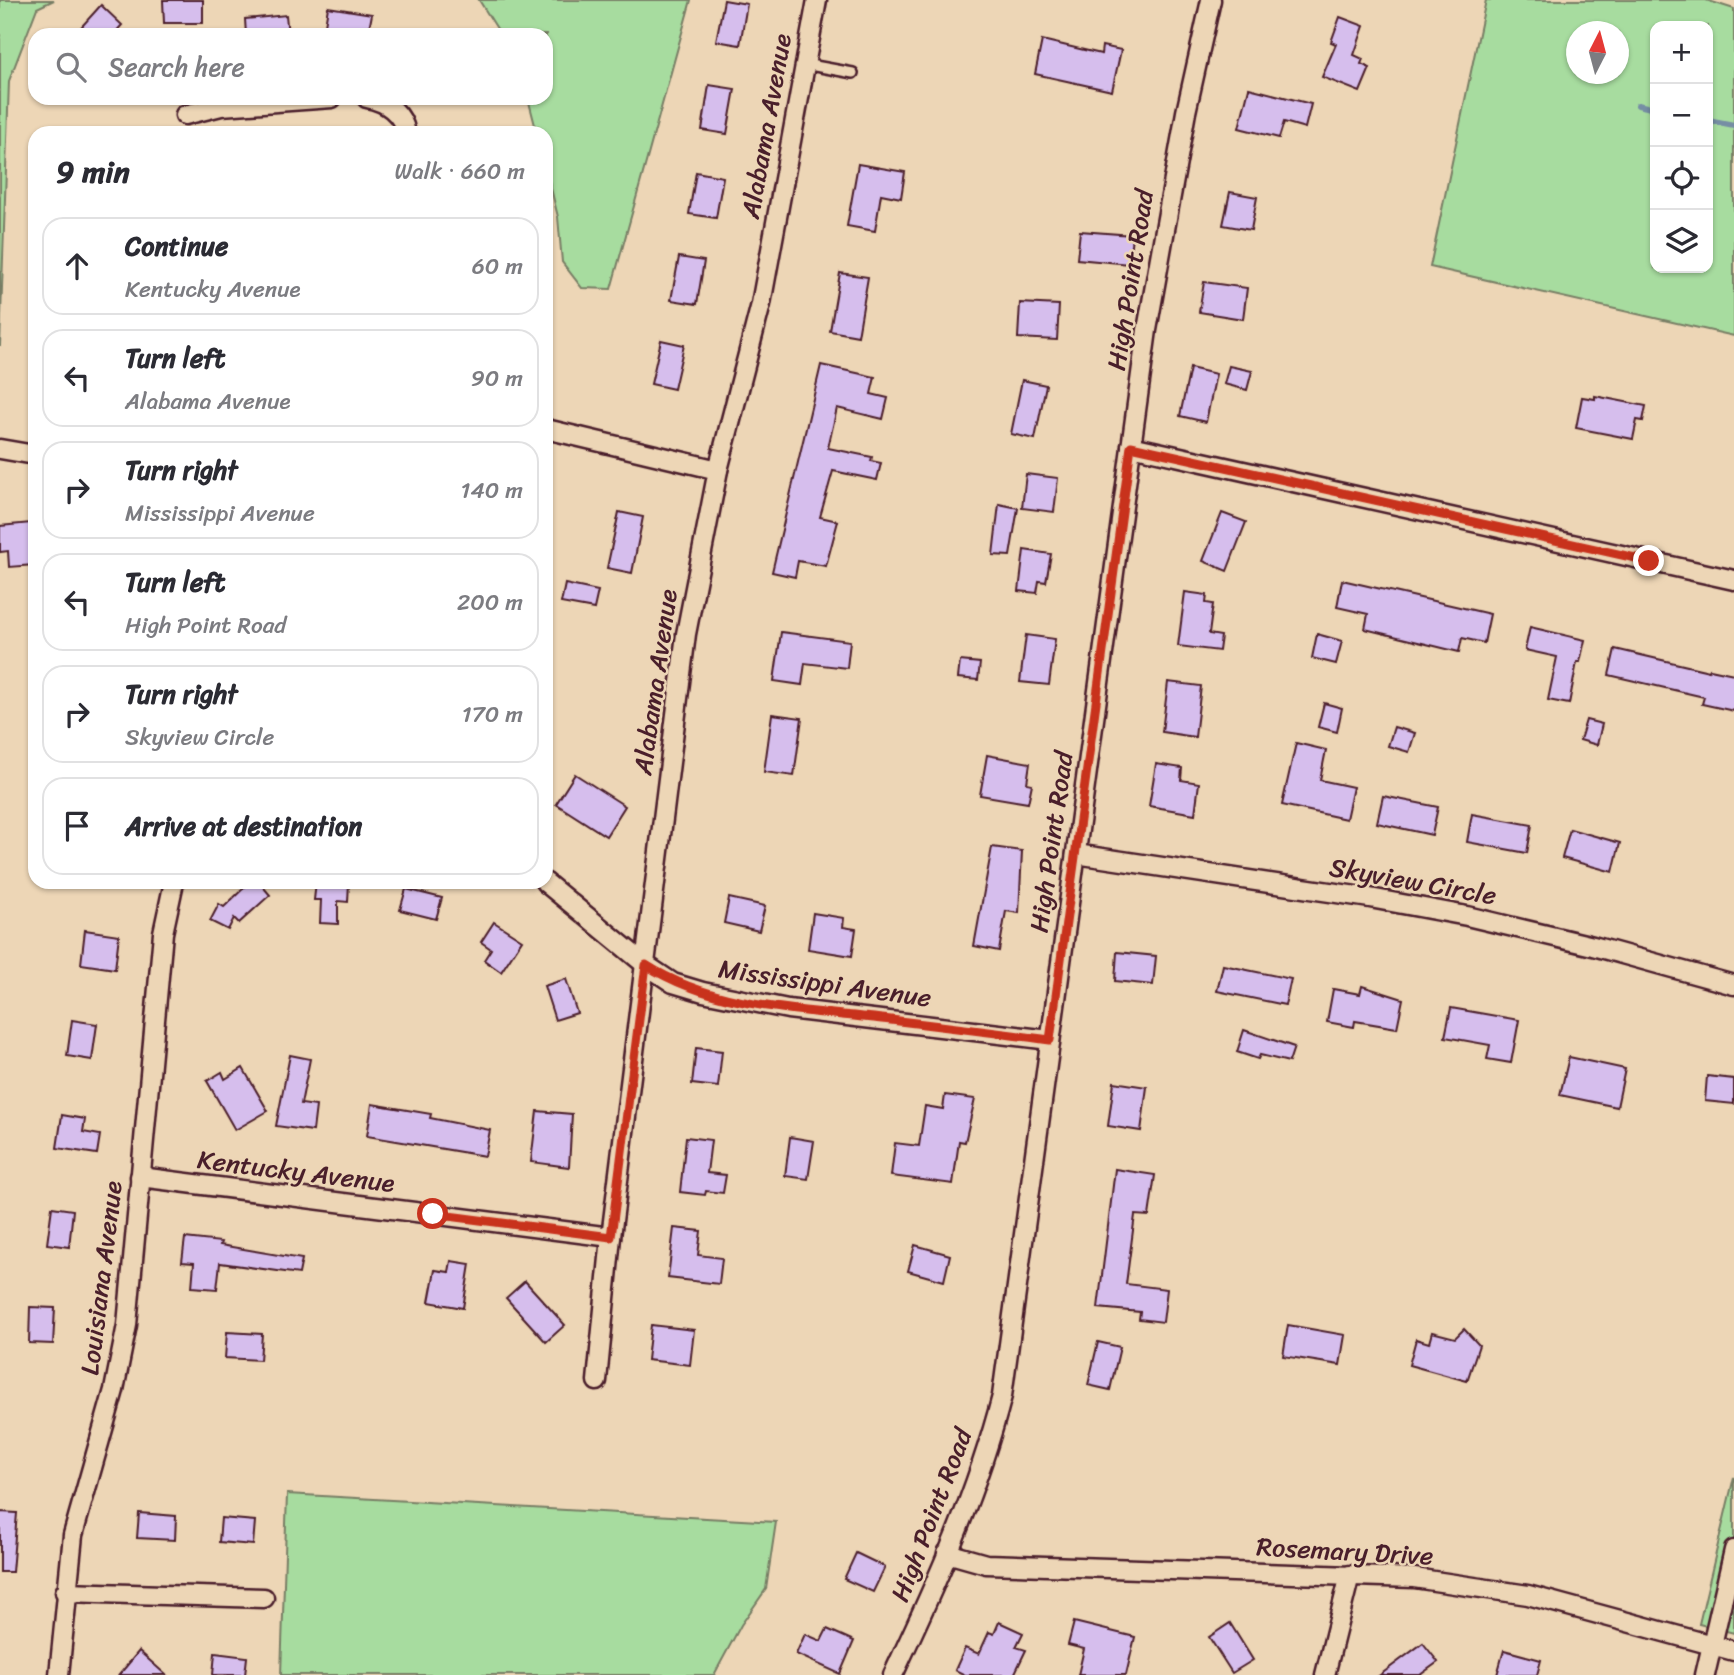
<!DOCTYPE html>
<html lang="en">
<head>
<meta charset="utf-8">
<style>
  :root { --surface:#fff; --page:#f7f7f7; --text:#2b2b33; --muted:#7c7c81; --line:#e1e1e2 }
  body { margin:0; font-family:Sriracha,sans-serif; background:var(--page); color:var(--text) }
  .controls { position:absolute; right:21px; top:21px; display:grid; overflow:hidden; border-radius:14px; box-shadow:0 2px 5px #0004 }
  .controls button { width:63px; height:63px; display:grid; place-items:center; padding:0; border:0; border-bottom:2px solid var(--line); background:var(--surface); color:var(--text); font:35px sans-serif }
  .compass { position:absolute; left:1566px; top:21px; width:63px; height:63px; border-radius:50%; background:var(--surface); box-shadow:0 2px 5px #0004; rotate:6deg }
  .stop { position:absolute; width:21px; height:21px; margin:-16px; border:5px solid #c8321e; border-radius:50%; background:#fff }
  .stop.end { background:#c8321e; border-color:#fff; box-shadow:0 2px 7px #0008 }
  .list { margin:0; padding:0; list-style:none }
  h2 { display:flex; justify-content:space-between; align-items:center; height:91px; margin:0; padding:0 28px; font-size:30px }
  h2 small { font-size:23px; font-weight:400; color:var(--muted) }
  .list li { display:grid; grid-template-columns:46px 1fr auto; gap:21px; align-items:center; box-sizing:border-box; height:98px; margin:0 14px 14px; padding:0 14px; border:2px solid var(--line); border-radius:21px }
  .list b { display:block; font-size:26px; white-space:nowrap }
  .list p { margin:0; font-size:23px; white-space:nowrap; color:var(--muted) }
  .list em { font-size:23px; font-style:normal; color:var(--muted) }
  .icon { flex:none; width:38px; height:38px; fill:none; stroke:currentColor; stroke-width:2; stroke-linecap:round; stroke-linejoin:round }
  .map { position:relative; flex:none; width:1734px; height:1675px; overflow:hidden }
  .search { position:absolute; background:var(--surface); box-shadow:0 2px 5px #0004; left:28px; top:28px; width:525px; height:77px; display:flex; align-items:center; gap:18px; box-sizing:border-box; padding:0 24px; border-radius:21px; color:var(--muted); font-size:26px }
  .panel { position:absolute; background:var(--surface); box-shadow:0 2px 5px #0004; left:28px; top:126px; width:525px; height:763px; border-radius:21px }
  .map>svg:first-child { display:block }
  .green { fill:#a7dc9f; stroke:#787e65; stroke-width:2; fill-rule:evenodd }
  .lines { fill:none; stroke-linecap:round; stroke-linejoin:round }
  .stream { stroke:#768ea4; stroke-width:6 }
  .building { fill:#d6beed; stroke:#4a1f2b; stroke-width:2 }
  .service-casing { stroke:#4a1f2b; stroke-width:14 }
  .minor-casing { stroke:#4a1f2b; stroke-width:23 }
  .service { stroke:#edd6b6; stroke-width:9 }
  .minor { stroke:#edd6b6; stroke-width:18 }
  .route { stroke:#c8321e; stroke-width:9 }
  .labels { text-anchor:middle; stroke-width:5; stroke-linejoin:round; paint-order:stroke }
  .street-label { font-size:26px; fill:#4a1f2b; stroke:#edd6b6 }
</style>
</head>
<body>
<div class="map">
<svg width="1734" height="1675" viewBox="0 0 1734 1675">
  <rect width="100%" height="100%" fill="#edd6b6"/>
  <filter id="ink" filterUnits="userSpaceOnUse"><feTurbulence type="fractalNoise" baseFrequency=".0143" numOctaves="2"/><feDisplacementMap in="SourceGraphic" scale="14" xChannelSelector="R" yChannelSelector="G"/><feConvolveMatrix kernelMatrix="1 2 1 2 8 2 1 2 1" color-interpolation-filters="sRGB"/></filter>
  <g filter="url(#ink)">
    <!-- green -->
    <g class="green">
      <path d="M0,0H54L37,8L9,81L0,346Z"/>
      <path d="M479,0H691L611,289L582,288L562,262L558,217L546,168V133H537L528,98H546V35H501Z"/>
      <path d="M1486,0H1706L1734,9V336L1430,267ZM1708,26V268H1655V26ZM1576,32H1618V74H1576Z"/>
      <path d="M1734,1477V1633L1699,1624Z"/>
      <path d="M287,1494L776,1522L766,1589L741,1625L714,1675H281Z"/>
    </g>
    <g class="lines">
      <!-- stream -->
      <g class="stream">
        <path d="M1638,105L1655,109"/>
        <path d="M1708,120L1734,125"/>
      </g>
    </g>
    <!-- building -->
    <g class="building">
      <path d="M163,0H203V23H164Z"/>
      <path d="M724,0L747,4L740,45L716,41Z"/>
      <path d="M101,5L122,25L113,35H74Z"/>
      <path d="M328,7L372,14L368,35L324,31Z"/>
      <path d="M286,15L288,35H246L245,19Z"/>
      <path d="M1340,17L1364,26L1354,55L1363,59L1361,64L1370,68L1360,92L1322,77L1336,44L1331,42Z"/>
      <path d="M1042,40L1101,54L1102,46L1121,50L1112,91L1035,74Z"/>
      <path d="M709,85L735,89L727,134L702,130Z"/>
      <path d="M1249,88L1311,104L1305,128L1284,122L1279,138L1239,128Z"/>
      <path d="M858,164L905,172L901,198L881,194L875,231L847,226Z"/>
      <path d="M696,172L723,177L716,218L689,214Z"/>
      <path d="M1230,192L1257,197L1251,230L1223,225Z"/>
      <path d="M1080,231L1132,235L1129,264L1077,259Z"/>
      <path d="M679,257L704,261L697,304L671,300Z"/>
      <path d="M840,273L868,277L858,336L830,331Z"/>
      <path d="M1204,282L1247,288L1243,319L1199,312Z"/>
      <path d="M1020,303L1059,305L1057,340L1018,338Z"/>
      <path d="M661,340L684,345L674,389L651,384Z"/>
      <path d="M821,365L875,377L871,394L888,398L883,419L837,408L828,448L872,457L871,461L881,463L877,480L833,471L820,517L838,521L826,566L798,561L795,577L772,572Z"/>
      <path d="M1229,366L1252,371L1247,390L1224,384Z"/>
      <path d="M1190,368L1216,374L1206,422L1180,416Z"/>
      <path d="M1022,380L1046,385L1035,439L1011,434Z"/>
      <path d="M1595,396L1646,406L1643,421L1637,420L1633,439L1576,428L1582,397L1595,399Z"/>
      <path d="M1026,474L1058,478L1054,512L1022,508Z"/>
      <path d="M999,504L1018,508L1010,556L993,555Z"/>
      <path d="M619,512L643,517L632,573L607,568Z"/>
      <path d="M1222,513L1246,522L1227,571L1203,561Z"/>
      <path d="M31,523L34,565L9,567L8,551L0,552V526Z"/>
      <path d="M1024,550L1051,554L1046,582L1039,581L1037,593L1019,591Z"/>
      <path d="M1342,580L1490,614L1484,643L1462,638L1459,652L1365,629L1368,614L1337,607Z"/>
      <path d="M565,584L598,591L594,609L561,603Z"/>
      <path d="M1185,592L1207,595L1206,603L1213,604L1209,634L1221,636L1219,651L1178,646Z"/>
      <path d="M1530,627L1585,640L1580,662H1577L1569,704L1548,700L1557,657L1525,650Z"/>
      <path d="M781,632L850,641L847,668L805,663L802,685L774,681Z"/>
      <path d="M1317,634L1342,641L1336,664L1312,658Z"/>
      <path d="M1026,635L1055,639L1049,685L1020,682Z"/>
      <path d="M1615,649L1709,671L1710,669L1734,674V711L1702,704L1704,697L1609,675Z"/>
      <path d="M960,661L980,663L978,680L958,678Z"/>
      <path d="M1168,682L1201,686L1195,737L1162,732Z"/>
      <path d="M1324,703L1342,708L1337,732L1318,727Z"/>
      <path d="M772,714L802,718L794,776L764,772Z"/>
      <path d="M1586,720L1602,724L1597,745L1580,740Z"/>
      <path d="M1394,727L1415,733L1409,752L1388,746Z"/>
      <path d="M1296,743L1326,750L1320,780L1353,787L1346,819L1282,805Z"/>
      <path d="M987,755L1030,763L1027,783L1032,784L1028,803L980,795Z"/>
      <path d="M1156,764L1182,768L1181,780L1199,783L1195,814L1149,806Z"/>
      <path d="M575,774L625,806L606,836L556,804Z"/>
      <path d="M1383,796L1438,807L1432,835L1377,823Z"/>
      <path d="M1472,814L1532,825L1527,853L1467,842Z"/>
      <path d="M1570,829L1620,843L1613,872L1562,858Z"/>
      <path d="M992,847L1022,851L1019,913L1006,911L999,951L974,946Z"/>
      <path d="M250,882H259L270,895L239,923L234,918L228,930L210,921L219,904L224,907Z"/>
      <path d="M316,882H349L348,902L338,901V924L320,923L321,900H314Z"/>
      <path d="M406,889L442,898L436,919L400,910Z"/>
      <path d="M729,898L765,906L759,931L724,923Z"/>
      <path d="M813,913L844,918L843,927L856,929L852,956L808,949Z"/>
      <path d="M494,922L522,940L501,972L484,960L491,949L481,942Z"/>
      <path d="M85,930L119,935L115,969L81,964Z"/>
      <path d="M1117,952L1156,956L1153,985L1115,981Z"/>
      <path d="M1223,965L1291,979L1285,1005L1217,991Z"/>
      <path d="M566,979L577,1013L555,1020L544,986Z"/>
      <path d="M1362,986L1403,999L1397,1028L1355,1021L1354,1027L1327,1022L1333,989L1360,994Z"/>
      <path d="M1451,1008L1519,1020L1511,1063L1487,1059L1490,1045L1445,1037Z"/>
      <path d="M72,1020L97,1024L92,1060L67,1056Z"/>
      <path d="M1244,1030L1294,1047L1289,1062L1260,1055L1258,1059L1237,1052Z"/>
      <path d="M696,1048L722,1051L718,1087L692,1084Z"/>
      <path d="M290,1055L310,1059L301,1104L316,1106L313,1131L276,1126Z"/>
      <path d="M1569,1057L1625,1069L1617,1107L1560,1095Z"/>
      <path d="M243,1068L268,1111L235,1130L207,1081L222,1072L225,1079Z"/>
      <path d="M1707,1076L1734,1079V1104L1705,1101Z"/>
      <path d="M1114,1082L1147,1087L1141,1131L1108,1126Z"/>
      <path d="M945,1095L975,1099L965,1142L959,1141L953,1184L891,1176L895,1143L919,1146L925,1106L943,1109Z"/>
      <path d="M372,1104L431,1114L430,1118L490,1130L485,1156L367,1136Z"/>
      <path d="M537,1111L572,1114L569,1167L531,1162Z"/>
      <path d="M62,1115L85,1119L83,1132L100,1135L97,1154L57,1148Z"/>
      <path d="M686,1137L711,1140L707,1173L726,1175L723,1193L706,1191L705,1195L680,1192Z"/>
      <path d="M790,1137L814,1141L808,1179L785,1176Z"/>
      <path d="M1115,1169L1155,1175L1149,1216L1135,1215L1126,1284L1167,1289L1163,1322L1139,1319L1140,1312L1098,1308Z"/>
      <path d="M52,1207L73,1210L69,1247L47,1244Z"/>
      <path d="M674,1228L701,1231L698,1255L722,1258L719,1284L668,1278Z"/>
      <path d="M185,1238L221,1242L220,1245L302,1259L299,1274L220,1263L217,1289L192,1287L194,1263L182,1262Z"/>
      <path d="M915,1245L950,1255L944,1281L908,1271Z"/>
      <path d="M451,1261L470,1264L463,1308L429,1302L435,1270L449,1272Z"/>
      <path d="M525,1281L565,1325L546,1342L506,1298Z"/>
      <path d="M30,1307L55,1308L53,1344L29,1343Z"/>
      <path d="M651,1325L694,1330L690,1365L647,1360Z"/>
      <path d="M1288,1325L1345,1335L1340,1365L1283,1356Z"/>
      <path d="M1464,1329L1479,1345L1467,1381L1409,1365L1416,1339L1429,1343L1432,1332L1455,1338Z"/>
      <path d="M227,1332L262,1334L260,1360L225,1358Z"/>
      <path d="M1098,1342L1120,1347L1110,1390L1088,1385Z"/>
      <path d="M0,1512L17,1513L12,1572H0Z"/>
      <path d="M139,1513L176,1516L175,1540L137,1538Z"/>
      <path d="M221,1518L255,1521L253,1545L219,1542Z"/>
      <path d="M856,1553L885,1567L873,1592L844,1579Z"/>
      <path d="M999,1622L1023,1633L1016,1647L1026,1650L1014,1675H965L955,1670L965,1648L979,1654L989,1632L994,1634Z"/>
      <path d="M1074,1622L1135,1637L1126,1675H1078L1084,1649L1068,1645Z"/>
      <path d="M1230,1623L1253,1660L1232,1673L1209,1637Z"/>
      <path d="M827,1629L854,1641L840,1674L796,1654L805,1634L821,1641Z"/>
      <path d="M1423,1643L1438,1662L1420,1675H1380Z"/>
      <path d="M1504,1650L1541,1660L1537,1675H1497Z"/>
      <path d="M139,1651L166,1675H119Z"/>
      <path d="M215,1653L247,1657L245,1675H213Z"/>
    </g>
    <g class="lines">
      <defs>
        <path id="service" d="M804,64L853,73"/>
        <g id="minor">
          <path d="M367,98C387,102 402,112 406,133"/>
          <path d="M185,115L221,106L332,98"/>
          <path d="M546,429L718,470"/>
          <path d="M1131,446L1734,580"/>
          <path d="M0,449L35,455"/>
          <path d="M1076,854L1370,898L1467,916L1593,946L1734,985"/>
          <path d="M545,882L646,965L673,983L703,992L788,1009L1050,1040"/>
          <path d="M140,1177L611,1237"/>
          <path d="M597,1381L611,1237L686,634L718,470L761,304L817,0"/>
          <path d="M947,1553L986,1564L1414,1578L1528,1595L1734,1651"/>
          <path d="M65,1592L264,1598"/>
          <path d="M59,1675L73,1535L114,1390L127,1325L163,933L174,882"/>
          <path d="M893,1675C936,1584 977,1493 1002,1396L1147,330L1186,112L1211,0"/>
          <path d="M1325,1675L1350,1575"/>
          <path d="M1705,1675L1734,1550"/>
        </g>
      </defs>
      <!-- service casing -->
      <use href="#service" class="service-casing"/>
      <!-- minor casing -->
      <use href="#minor" class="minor-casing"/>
      <!-- service -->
      <use href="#service" class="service"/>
      <!-- minor -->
      <use href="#minor" class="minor"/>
    </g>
  </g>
  <g class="lines" filter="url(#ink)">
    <!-- route -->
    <path class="route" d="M433,1214L611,1237L646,965C711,1007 797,1010 874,1018C932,1025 991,1032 1050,1040L1131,446L1649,561"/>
  </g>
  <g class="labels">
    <!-- street labels -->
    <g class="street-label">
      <text transform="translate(766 126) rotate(-80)" y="9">Alabama Avenue</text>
      <text transform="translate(1130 280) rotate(-81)" y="9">High Point Road</text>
      <text transform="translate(655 682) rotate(-82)" y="9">Alabama Avenue</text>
      <text transform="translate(1051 842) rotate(-82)" y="9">High Point Road</text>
      <text transform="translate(1413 881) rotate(10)" y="9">Skyview Circle</text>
      <text transform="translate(825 983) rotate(8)" y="9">Mississippi Avenue</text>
      <text transform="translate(296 1171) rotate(7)" y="9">Kentucky Avenue</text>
      <text transform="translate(101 1278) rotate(-83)" y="9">Louisiana Avenue</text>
      <text transform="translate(931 1515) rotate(-69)" y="9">High Point Road</text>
      <text transform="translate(1345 1551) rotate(3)" y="9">Rosemary Drive</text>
    </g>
  </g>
</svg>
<div class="controls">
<button>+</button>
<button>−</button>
<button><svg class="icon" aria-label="locate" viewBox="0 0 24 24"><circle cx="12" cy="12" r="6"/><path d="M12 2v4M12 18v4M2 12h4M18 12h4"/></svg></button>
<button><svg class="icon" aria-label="layers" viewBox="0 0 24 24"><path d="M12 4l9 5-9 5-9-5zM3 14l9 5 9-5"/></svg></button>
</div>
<svg class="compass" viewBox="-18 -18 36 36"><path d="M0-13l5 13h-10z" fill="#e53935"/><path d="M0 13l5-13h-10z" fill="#7c7c81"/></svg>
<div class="stop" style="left:433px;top:1214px"></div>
<div class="stop end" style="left:1649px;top:561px"></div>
<div class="search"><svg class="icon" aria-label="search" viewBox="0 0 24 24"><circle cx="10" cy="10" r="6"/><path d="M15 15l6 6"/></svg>Search here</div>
<section class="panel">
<h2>9 min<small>Walk · 660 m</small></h2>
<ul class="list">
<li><svg class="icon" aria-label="ahead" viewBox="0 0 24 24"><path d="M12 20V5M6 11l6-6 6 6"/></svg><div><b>Continue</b><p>Kentucky Avenue</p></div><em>60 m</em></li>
<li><svg class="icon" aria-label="left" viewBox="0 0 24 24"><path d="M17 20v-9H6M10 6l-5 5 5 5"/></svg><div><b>Turn left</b><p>Alabama Avenue</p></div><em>90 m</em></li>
<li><svg class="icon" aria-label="right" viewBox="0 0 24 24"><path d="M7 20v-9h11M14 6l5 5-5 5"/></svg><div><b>Turn right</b><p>Mississippi Avenue</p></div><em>140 m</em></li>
<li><svg class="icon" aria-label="left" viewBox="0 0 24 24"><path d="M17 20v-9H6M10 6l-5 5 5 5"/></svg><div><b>Turn left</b><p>High Point Road</p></div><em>200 m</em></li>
<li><svg class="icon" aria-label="right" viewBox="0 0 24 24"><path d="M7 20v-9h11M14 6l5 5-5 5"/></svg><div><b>Turn right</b><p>Skyview Circle</p></div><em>170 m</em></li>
<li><svg class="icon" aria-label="arrive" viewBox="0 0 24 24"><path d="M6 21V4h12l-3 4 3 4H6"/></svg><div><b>Arrive at destination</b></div></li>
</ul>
</section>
</div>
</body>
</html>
